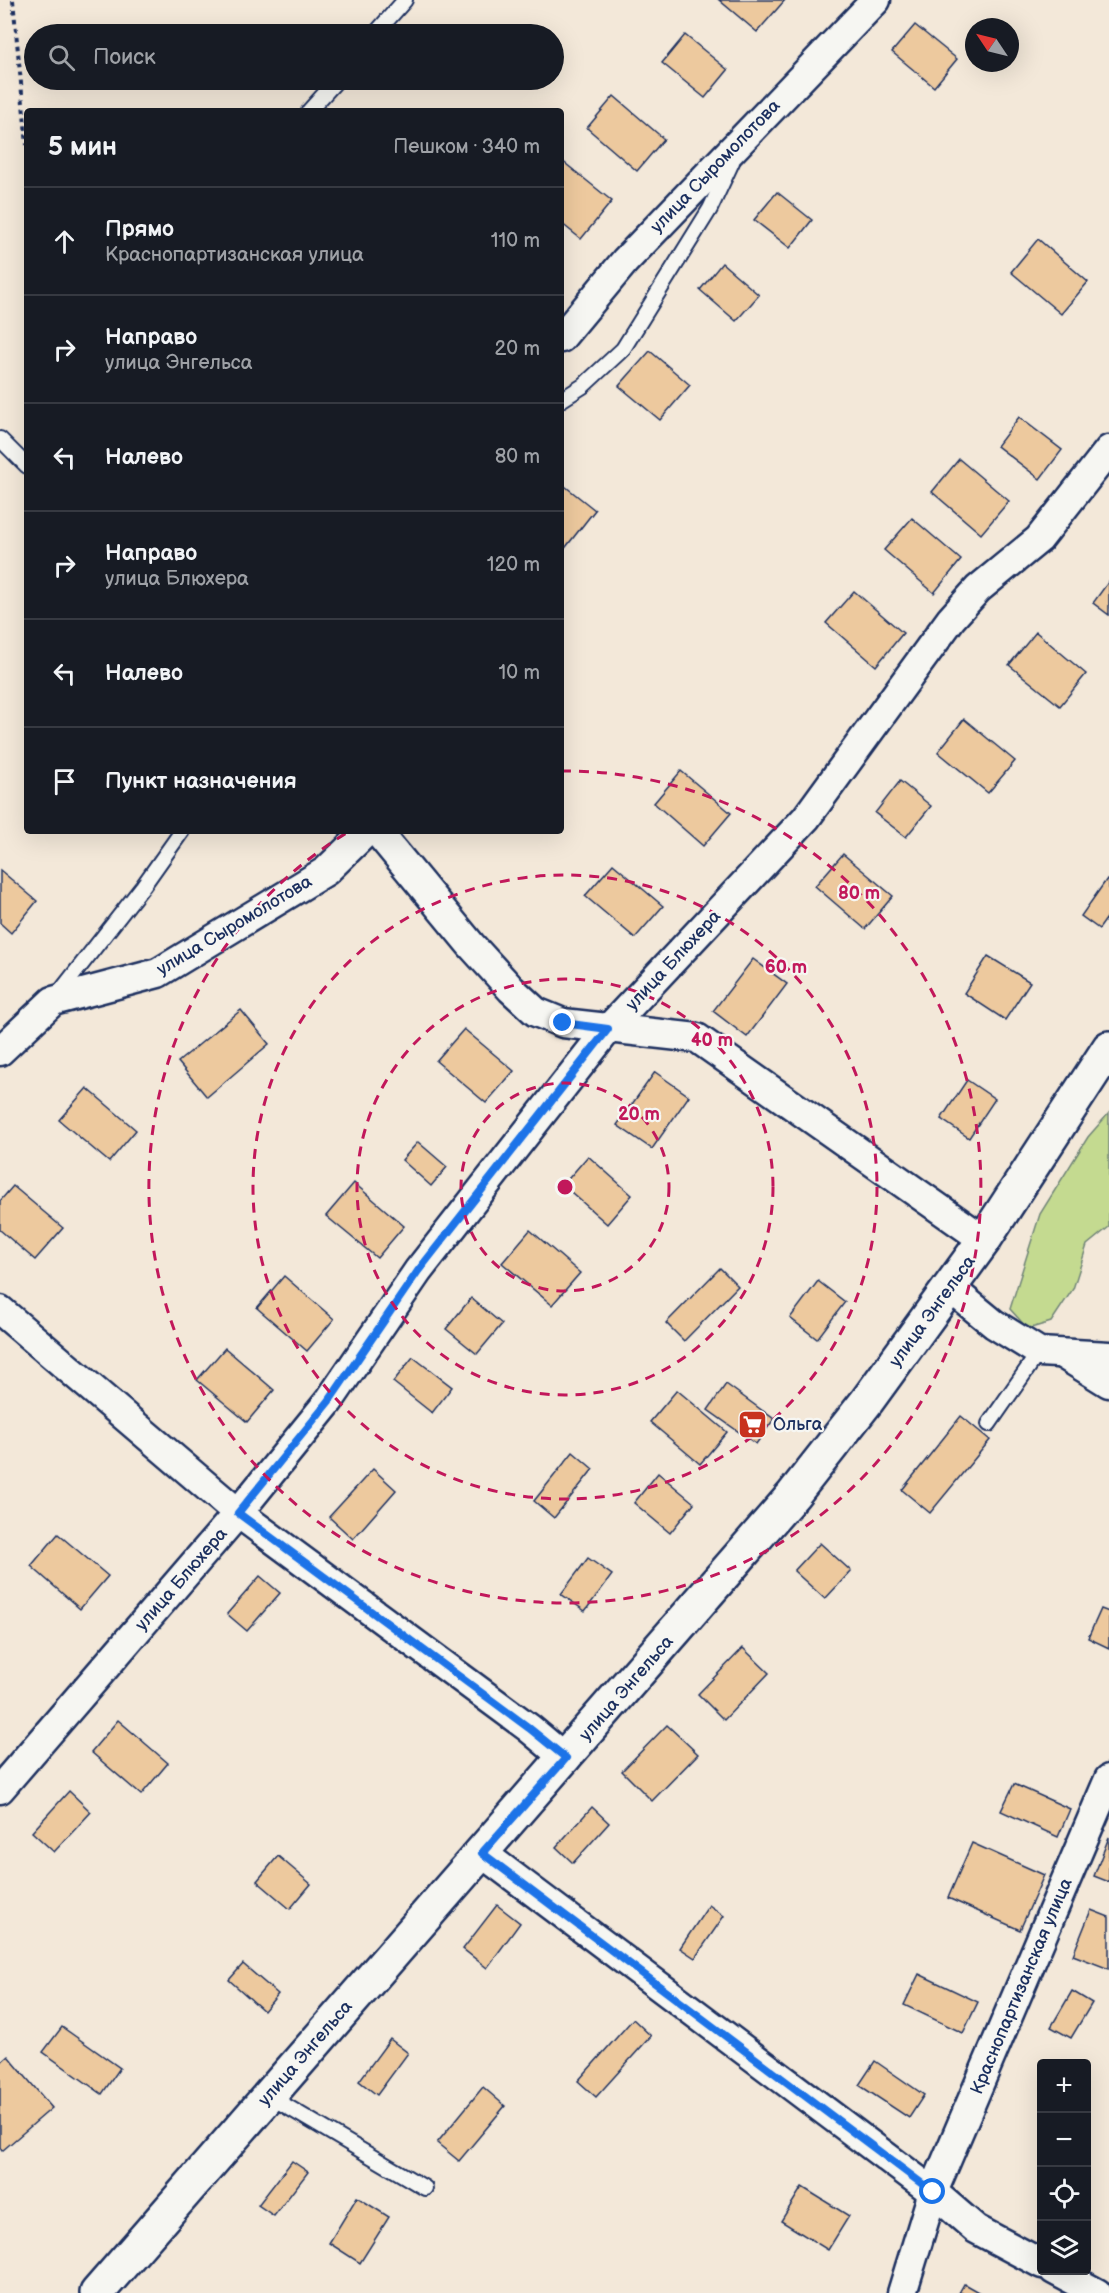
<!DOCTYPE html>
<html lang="ru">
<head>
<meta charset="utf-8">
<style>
  :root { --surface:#171b24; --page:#242831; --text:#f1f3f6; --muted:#9ea1a6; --line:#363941 }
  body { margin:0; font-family:"Balsamiq Sans",sans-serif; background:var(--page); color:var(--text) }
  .controls { position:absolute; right:18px; bottom:18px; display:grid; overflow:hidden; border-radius:6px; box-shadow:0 6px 24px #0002 }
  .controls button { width:54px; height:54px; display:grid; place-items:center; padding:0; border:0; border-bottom:2px solid var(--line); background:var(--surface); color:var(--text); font:30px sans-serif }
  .compass { position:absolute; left:965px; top:18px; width:54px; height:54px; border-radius:50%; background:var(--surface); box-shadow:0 6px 24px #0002; rotate:305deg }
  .stop { position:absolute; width:18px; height:18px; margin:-14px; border:4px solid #1a73e8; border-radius:50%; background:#fff }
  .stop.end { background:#1a73e8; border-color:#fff; box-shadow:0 2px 6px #0008 }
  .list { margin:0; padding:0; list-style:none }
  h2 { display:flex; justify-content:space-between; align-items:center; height:78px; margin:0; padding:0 24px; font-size:26px }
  h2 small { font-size:20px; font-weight:400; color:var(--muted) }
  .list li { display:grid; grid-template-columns:39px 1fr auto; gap:18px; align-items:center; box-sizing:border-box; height:108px; padding:0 24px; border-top:2px solid var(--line) }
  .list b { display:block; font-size:22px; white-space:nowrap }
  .list p { margin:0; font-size:20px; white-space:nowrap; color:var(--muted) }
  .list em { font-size:20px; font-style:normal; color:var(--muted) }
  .icon { flex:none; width:33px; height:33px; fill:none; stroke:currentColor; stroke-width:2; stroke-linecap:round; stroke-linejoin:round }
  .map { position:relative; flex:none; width:1109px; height:2293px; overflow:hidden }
  .search { position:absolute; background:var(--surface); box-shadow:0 6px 24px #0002; left:24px; top:24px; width:540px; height:66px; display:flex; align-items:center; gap:15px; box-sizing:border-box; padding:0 21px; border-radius:33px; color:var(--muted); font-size:22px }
  .panel { position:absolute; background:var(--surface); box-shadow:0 6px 24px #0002; left:24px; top:108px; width:540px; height:726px; border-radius:6px }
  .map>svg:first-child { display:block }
  .green { fill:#c4da90; stroke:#708477; stroke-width:1.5 }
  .building { fill:#edc99e; stroke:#1b2f5e; stroke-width:1.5 }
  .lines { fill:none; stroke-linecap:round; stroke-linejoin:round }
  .service-casing { stroke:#1b2f5e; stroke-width:18 }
  .minor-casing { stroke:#1b2f5e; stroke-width:33 }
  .secondary-casing { stroke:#1b2f5e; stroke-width:38 }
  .path { stroke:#1b2f5e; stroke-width:4; stroke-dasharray:4.5 4.5; stroke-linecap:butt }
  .service { stroke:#f6f6f2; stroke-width:14 }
  .minor { stroke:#f6f6f2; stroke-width:28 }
  .secondary { stroke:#f6f6f2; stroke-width:33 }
  .route { stroke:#1a73e8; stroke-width:8 }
  .ring { fill:none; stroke:#c2185b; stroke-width:3; stroke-dasharray:10 8 }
  .labels { text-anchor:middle; stroke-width:4.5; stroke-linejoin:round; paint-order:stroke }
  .street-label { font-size:18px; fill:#1b2f5e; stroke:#f6f6f2 }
  .poi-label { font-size:18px; fill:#1b2f5e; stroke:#f6f6f2; text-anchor:start }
  .centre { fill:#c2185b; stroke:#f6f6f2; stroke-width:3 }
  .ring-label { font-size:18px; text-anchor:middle; font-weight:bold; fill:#c2185b; stroke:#f6f6f2; stroke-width:4.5; stroke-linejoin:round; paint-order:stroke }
</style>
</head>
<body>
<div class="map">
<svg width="1109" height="2293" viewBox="0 0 1109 2293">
  <rect width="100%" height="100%" fill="#f3e8d9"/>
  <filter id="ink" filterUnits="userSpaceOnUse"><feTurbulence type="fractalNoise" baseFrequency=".0167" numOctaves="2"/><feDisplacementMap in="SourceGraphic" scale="12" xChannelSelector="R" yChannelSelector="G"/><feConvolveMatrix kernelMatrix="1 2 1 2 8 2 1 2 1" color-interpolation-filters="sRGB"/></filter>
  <g filter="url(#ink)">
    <!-- green -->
    <path class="green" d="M1109,1113V1227L1087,1245L1073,1289L1051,1322L1028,1329L1010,1309L1040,1214L1088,1137Z"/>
    <!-- building -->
    <g class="building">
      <path d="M719,0H785L757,32Z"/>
      <path d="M915,25L957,59L934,87L892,52Z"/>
      <path d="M685,35L728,70L705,98L662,63Z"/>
      <path d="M614,96L664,139L637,171L587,128Z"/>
      <path d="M561,160L612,201L581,239L561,223Z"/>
      <path d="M777,192L812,220L790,248L754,220Z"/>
      <path d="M1038,239L1088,282L1061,314L1011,272Z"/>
      <path d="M722,263L759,295L736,321L700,290Z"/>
      <path d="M650,351L690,385L660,420L619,386Z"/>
      <path d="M1019,417L1062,450L1040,479L997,446Z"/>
      <path d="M959,459L1009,501L981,534L932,492Z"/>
      <path d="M561,483L595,510L562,552L561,551Z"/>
      <path d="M912,518L961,560L934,593L884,550Z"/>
      <path d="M1109,581V615L1093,603Z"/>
      <path d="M854,591L903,633L876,666L826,623Z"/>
      <path d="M1036,632L1086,674L1060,706L1009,665Z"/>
      <path d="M964,719L1015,761L988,793L938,752Z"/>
      <path d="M681,771L731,813L703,846L654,803Z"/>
      <path d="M900,781L931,806L906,837L875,813Z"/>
      <path d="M843,854L893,896L865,929L815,886Z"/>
      <path d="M613,864L663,906L635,938L585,896Z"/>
      <path d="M0,870L37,901L11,933L0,923Z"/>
      <path d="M1107,879L1109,881V915L1099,929L1081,916Z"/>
      <path d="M988,956L1030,982L1005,1020L964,993Z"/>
      <path d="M753,959L787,984L747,1037L713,1011Z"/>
      <path d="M241,1010L269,1044L207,1097L178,1062Z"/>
      <path d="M464,1029L514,1071L486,1103L436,1061Z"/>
      <path d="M655,1072L689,1096L652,1149L617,1125Z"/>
      <path d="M967,1080L995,1099L969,1138L941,1119Z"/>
      <path d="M87,1088L136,1130L109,1162L59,1120Z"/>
      <path d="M418,1142L447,1167L431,1186L402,1160Z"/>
      <path d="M588,1156L632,1195L607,1224L563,1185Z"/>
      <path d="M354,1183L404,1226L377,1258L326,1216Z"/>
      <path d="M13,1186L63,1228L35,1260L0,1230V1201Z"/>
      <path d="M530,1230L580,1273L552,1305L502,1263Z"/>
      <path d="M720,1268L738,1286L684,1341L666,1323Z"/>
      <path d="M284,1276L334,1319L307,1351L257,1308Z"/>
      <path d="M818,1281L845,1302L817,1339L790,1318Z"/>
      <path d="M471,1298L502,1324L477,1354L446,1329Z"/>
      <path d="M225,1348L274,1390L247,1422L197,1380Z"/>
      <path d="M413,1357L452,1387L432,1413L393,1382Z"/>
      <path d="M726,1384L774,1419L756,1444L708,1410Z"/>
      <path d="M677,1390L727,1432L700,1464L650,1422Z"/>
      <path d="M961,1416L990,1440L930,1513L902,1490Z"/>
      <path d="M573,1452L593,1469L554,1518L534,1501Z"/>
      <path d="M373,1469L396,1490L353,1539L329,1517Z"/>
      <path d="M658,1473L694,1503L670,1533L634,1503Z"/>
      <path d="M58,1534L108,1576L80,1609L31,1566Z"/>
      <path d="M820,1543L851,1571L825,1599L794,1571Z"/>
      <path d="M588,1558L612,1575L585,1611L561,1594Z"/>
      <path d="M260,1576L280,1593L247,1631L227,1614Z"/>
      <path d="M1101,1609L1109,1612V1648L1088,1638Z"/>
      <path d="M743,1648L769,1673L724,1720L698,1694Z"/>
      <path d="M118,1720L168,1763L141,1795L91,1752Z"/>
      <path d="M667,1725L698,1754L652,1801L622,1771Z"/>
      <path d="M1014,1784L1070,1809L1058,1837L1001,1811Z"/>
      <path d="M69,1791L91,1812L54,1852L32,1832Z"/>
      <path d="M592,1807L609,1823L573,1863L556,1847Z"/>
      <path d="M1109,1837V1882L1094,1876Z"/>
      <path d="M972,1843L1044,1875L1020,1930L948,1898Z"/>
      <path d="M278,1856L311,1884L290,1909L257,1881Z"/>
      <path d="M497,1905L520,1923L487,1968L463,1949Z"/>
      <path d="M709,1905L724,1916L695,1958L680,1948Z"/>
      <path d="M1091,1910L1109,1917V1969L1073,1955Z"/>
      <path d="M243,1964L278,1994L264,2011L229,1980Z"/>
      <path d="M919,1974L978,2002L963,2033L904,2005Z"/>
      <path d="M1072,1991L1092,2003L1071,2038L1051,2027Z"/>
      <path d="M633,2019L651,2036L596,2097L578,2081Z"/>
      <path d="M62,2027L120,2068L102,2094L43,2052Z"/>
      <path d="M390,2039L408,2053L377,2095L359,2081Z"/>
      <path d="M8,2056L52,2108L2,2151L0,2148V2063Z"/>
      <path d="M875,2061L924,2095L909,2118L859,2085Z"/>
      <path d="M483,2087L505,2106L459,2161L437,2143Z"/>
      <path d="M292,2161L308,2172L274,2216L258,2205Z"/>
      <path d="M802,2187L849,2216L828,2250L781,2221Z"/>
      <path d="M357,2197L389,2217L360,2263L329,2243Z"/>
      <path d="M964,2284L980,2293H959Z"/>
    </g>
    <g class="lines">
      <defs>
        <g id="service">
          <path d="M375,34L405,0"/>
          <path d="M309,111L337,80"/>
          <path d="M561,400L583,386L623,349L710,209L732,162"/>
          <path d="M0,439L27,466"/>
          <path d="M56,997L143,886L182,831"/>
          <path d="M989,1424L1039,1352"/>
          <path d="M269,2096L425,2188"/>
        </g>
        <g id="minor">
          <path d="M561,338L625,261L876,0"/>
          <path d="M377,831L471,945L511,989L536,1012L563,1023L697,1038L984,1240"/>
          <path d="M0,1051L53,1001L158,973L326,871L367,831"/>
          <path d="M949,1287L994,1324L1039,1352L1109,1356"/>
          <path d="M0,1310L238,1513L529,1728L566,1759"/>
          <path d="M1064,1355L1109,1383"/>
          <path d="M0,1789L238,1513L329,1401L418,1271L608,1029L806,818L951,619L978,589L1039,539L1109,450"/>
          <path d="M482,1853L933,2192L976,2229L1042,2264"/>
          <path d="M1054,2270L1097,2293"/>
          <path d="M902,2293L933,2192L1109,1779"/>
        </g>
        <path id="secondary" d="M97,2293L793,1495L867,1401L984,1240L1109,1048"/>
      </defs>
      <!-- service casing -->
      <use href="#service" class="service-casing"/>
      <!-- minor casing -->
      <use href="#minor" class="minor-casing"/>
      <!-- secondary casing -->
      <use href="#secondary" class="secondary-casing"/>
      <!-- path -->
      <path class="path" d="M13,0L27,145"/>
      <!-- service -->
      <use href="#service" class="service"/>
      <!-- minor -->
      <use href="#minor" class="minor"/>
      <!-- secondary -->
      <use href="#secondary" class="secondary"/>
    </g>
  </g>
  <g class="lines" filter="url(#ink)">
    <!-- route -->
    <path class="route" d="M563,1023L608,1029L418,1271L329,1401L238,1513L529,1728L566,1758L482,1853L933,2192"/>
  </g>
  <!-- distance rings -->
  <g class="ring">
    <circle cx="565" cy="1187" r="104"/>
    <circle cx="565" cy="1187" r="208"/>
    <circle cx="565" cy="1187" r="312"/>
    <path d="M561 771A416 416 0 1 1 348 832"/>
  </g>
  <!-- icons -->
  <defs>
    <symbol id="supermarket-square" viewBox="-11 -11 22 22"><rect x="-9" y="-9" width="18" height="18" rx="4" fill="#c8321e" stroke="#f6f6f2"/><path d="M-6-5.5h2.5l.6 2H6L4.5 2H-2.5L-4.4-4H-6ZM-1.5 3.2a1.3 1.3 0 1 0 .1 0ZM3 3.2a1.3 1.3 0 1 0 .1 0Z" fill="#fff"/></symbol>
  </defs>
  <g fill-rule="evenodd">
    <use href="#supermarket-square" x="736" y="1408" width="33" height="33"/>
  </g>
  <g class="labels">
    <!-- street labels -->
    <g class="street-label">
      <text transform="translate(715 166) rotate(-46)" y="6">улица Сыромолотова</text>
      <text transform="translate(234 925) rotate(-31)" y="6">улица Сыромолотова</text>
      <text transform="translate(673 960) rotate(-47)" y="6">улица Блюхера</text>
      <text transform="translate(932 1311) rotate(-54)" y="6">улица Энгельса</text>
      <text transform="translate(181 1579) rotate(-49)" y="6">улица Блюхера</text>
      <text transform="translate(626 1688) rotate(-49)" y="6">улица Энгельса</text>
      <text transform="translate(1021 1986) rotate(-67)" y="6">Краснопартизанская улица</text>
      <text transform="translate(305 2053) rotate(-49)" y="6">улица Энгельса</text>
    </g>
    <!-- poi labels -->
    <g class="poi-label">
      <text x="773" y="1430">Ольга</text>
    </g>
  </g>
  <circle cx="565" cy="1187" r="9" class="centre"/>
  <g class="ring-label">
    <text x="859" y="899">80 m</text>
    <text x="786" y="973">60 m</text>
    <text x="712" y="1046">40 m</text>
    <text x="639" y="1120">20 m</text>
  </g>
</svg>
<div class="controls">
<button>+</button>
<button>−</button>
<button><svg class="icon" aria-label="locate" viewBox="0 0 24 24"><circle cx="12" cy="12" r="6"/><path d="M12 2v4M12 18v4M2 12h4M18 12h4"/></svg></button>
<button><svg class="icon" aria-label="layers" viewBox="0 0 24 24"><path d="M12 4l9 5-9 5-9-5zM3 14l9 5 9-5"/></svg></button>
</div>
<svg class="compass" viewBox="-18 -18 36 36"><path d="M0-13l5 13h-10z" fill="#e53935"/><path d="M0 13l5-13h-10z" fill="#9ea1a6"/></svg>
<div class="stop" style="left:933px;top:2192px"></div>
<div class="stop end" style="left:563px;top:1023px"></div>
<div class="search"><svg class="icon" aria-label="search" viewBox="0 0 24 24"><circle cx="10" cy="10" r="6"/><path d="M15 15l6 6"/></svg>Поиск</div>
<section class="panel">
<h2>5 мин<small>Пешком · 340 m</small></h2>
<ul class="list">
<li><svg class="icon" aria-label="ahead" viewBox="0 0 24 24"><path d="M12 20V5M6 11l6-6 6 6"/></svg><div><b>Прямо</b><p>Краснопартизанская улица</p></div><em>110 m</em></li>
<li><svg class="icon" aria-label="right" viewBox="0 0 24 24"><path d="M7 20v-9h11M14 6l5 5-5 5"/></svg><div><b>Направо</b><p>улица Энгельса</p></div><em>20 m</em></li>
<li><svg class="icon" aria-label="left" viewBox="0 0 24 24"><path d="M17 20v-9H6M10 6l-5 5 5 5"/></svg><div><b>Налево</b></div><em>80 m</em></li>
<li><svg class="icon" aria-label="right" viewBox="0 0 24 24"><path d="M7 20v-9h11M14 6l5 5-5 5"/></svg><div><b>Направо</b><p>улица Блюхера</p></div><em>120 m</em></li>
<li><svg class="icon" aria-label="left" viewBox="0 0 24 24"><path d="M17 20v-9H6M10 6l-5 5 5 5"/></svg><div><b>Налево</b></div><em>10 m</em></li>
<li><svg class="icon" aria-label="arrive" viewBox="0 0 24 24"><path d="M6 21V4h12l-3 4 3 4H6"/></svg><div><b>Пункт назначения</b></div></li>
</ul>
</section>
</div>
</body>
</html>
